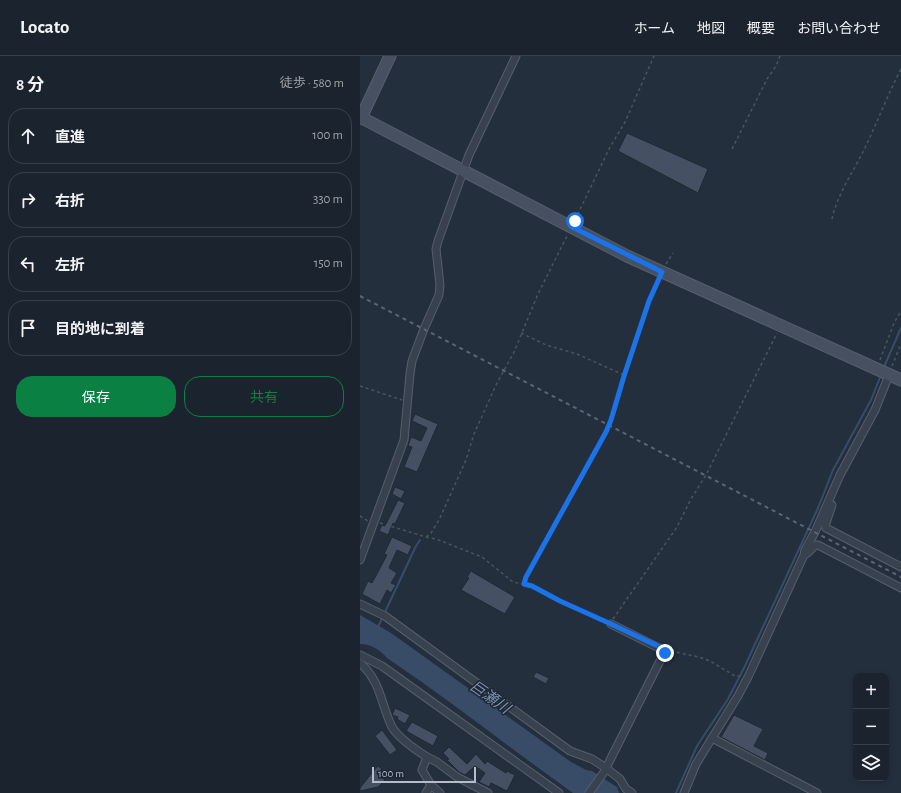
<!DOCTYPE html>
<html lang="ja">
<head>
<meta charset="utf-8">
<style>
  :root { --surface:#1b232e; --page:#282f3a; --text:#f1f3f6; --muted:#a0a4aa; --line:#39404a; --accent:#0b8043 }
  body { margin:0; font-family:"Alegreya Sans","Noto Sans JP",sans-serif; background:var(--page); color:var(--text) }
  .controls { position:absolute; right:12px; bottom:12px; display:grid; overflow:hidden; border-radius:8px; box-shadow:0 2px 6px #0003 }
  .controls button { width:36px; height:36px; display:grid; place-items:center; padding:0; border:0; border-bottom:1px solid var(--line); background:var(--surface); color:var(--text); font:20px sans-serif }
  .scale { position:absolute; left:12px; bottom:10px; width:104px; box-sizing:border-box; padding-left:4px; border:2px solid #b4bcc9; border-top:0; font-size:11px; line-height:14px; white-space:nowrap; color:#b4bcc9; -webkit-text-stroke:3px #1d2633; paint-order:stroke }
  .stop { position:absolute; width:12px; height:12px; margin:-9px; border:3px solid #1a73e8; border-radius:50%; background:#fff }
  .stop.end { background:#1a73e8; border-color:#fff; box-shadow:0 1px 4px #0008 }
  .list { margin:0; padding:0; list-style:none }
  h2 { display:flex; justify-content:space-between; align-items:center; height:52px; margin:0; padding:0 16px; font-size:17px }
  h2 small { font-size:13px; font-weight:400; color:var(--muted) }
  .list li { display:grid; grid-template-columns:26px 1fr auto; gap:12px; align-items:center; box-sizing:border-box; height:56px; margin:0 8px 8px; padding:0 8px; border:1px solid var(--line); border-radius:16px }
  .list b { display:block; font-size:15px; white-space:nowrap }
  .list em { font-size:13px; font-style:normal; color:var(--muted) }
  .actions { display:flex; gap:8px; padding:12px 16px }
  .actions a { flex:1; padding:9px 0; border:1px solid var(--accent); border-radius:16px; text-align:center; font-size:14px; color:var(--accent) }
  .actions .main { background:var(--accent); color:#fff }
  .icon { flex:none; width:22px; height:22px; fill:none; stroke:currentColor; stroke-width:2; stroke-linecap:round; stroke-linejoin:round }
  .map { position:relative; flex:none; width:541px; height:737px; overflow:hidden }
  header { display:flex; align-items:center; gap:24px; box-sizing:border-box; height:56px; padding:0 20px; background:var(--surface); border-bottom:1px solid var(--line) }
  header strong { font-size:19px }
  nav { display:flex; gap:22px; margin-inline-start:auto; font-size:14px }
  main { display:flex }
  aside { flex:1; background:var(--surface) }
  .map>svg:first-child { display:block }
  .water { fill:#394c67 }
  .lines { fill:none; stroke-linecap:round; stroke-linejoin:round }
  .stream { stroke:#394c67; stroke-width:2 }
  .building { fill:#455162; stroke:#1f2835 }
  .street-casing { stroke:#565f6c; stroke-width:9 }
  .secondary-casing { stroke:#565f6c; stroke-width:13 }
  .path { stroke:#44595c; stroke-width:1.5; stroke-dasharray:3 3; stroke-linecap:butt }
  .street { stroke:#38414e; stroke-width:7 }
  .secondary { stroke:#465061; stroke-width:11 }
  .rail { stroke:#5a6575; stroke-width:2; stroke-dasharray:4 4; stroke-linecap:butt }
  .route { stroke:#1a73e8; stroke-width:5 }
  .labels { text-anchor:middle; stroke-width:3; stroke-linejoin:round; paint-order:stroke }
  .water-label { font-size:15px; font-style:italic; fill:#7c92b1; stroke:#1d2633 }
</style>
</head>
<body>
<header>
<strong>Locato</strong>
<nav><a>ホーム</a><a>地図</a><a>概要</a><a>お問い合わせ</a></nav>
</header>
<main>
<aside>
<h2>8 分<small>徒歩 · 580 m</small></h2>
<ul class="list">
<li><svg class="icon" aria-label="ahead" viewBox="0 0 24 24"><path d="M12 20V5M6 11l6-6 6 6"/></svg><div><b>直進</b></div><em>100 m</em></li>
<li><svg class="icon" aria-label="right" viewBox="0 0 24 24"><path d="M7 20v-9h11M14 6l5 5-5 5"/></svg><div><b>右折</b></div><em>330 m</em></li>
<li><svg class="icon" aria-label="left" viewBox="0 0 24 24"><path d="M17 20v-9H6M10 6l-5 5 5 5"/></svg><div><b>左折</b></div><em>150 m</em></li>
<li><svg class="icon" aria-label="arrive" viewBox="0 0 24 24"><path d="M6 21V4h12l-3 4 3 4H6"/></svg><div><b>目的地に到着</b></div></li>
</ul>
<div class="actions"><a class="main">保存</a><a>共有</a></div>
</aside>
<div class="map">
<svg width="541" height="737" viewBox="0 0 541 737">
  <rect width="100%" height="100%" fill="#242f3e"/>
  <!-- water -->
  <path class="water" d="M0,559L31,577L211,706L226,714L232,715L257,731L259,737H213C151,693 91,645 27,602C20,594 11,588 0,588Z"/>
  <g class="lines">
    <!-- stream -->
    <g class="stream">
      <path d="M524,311L541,272"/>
      <path d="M18,571L56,490L60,484"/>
      <path d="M316,737L337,690L368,643L384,612L458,452L473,414L511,344L521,319"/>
    </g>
  </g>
  <!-- building -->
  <g class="building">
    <path d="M267,77L348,113L338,137L258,95Z"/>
    <path d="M55,358L78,368L57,416L44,411L52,391L48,390L51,381L61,385L67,372L52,365Z"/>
    <path d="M35,431L45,435L41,443L32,438Z"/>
    <path d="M38,444L45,447L35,468L33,467L28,479L19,475L22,469L25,470Z"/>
    <path d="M32,481L52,490L48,499L37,494L29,512L37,517L31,527L36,529L31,537L27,534L20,548L2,538L8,525L12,527L27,499L24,498Z"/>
    <path d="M111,515L155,541L145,558L101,534L109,522L107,521Z"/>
    <path d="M176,616L189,622L186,628L173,621Z"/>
    <path d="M35,652L50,659L45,668L37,663L38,661L32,659Z"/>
    <path d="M374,659L403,673L394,690L408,697L405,704L361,681Z"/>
    <path d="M52,666L78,680L73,690L46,675Z"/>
    <path d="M22,674L37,694L30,699L15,680Z"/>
    <path d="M89,691L107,708L116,698L125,708L127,705L146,717L147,715L155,719L147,735L131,727L129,731L119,726L125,717L115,710L105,719L99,716L87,704L89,703L83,697Z"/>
    <path d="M18,710L22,713L17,718L25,724L18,731L0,735V732L7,723Z"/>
  </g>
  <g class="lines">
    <defs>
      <g id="street">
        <path d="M472,449L465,470L466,472L541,511"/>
        <path d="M446,498C450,496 452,491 456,489H458L541,532"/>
        <path d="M0,504L44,384L50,318L52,305L64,273L79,239L80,229L76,193L78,185L109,99L156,0"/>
        <path d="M0,548L25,560L210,695L232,703L246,712L260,723L266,733L272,737"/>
        <path d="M0,599L22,610L199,737"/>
        <path d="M0,607C21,625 21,649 32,671C39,683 56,694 67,701L62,714L71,729L80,737"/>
        <path d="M67,701L77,706L97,721L128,737"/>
        <path d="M66,737L71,729"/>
        <path d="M229,737L244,716L305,595L251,568"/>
        <path d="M324,737L336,708L352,682"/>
        <path d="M457,737L352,682L378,640L389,619L444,499L445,494L455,476L480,419L515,354L529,319"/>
      </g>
      <g id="secondary">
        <path d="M0,61L267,200L541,324"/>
        <path d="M1,62L30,0"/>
      </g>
    </defs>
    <!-- street casing -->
    <use href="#street" class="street-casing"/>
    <!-- secondary casing -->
    <use href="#secondary" class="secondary-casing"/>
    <!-- path -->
    <g class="path">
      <path d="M372,93L407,23L416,10L420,0"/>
      <path d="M472,163C477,139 493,116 504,94C517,67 527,40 541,13"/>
      <path d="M215,164L249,93L265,66L294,0"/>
      <path d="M306,208L313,197"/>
      <path d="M161,277L186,289L217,298L264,319"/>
      <path d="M520,304L534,267L541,255"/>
      <path d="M532,310L541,288"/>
      <path d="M0,330L42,344"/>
      <path d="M0,460L8,465"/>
      <path d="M20,467L66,481L76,483L122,501L153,526L172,530L200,545L245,565"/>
      <path d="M66,481L71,477L79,464L106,404L114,378L136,329L154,296L178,238L208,178"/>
      <path d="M164,528L166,521L246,376C254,358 258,339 264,320C274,287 285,255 299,224"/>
      <path d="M253,563L317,471L331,443L346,419L417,277"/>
      <path d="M311,595L339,601L350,605L375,620H381"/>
    </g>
    <!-- street -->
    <use href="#street" class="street"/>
    <!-- secondary -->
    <use href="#secondary" class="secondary"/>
    <!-- rail -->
    <path class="rail" d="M0,240L541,521"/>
  </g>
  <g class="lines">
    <!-- route -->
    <path class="route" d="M215,165L212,171L302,216L289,245L264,320L251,364L246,376L166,521L164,528L172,530L200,545L251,568L304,593L305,597"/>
  </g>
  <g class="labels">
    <!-- water labels -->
    <g class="water-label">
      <text transform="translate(130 641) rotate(35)" y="5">巨瀬川</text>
    </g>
  </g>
</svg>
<div class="controls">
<button>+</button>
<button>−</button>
<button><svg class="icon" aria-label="layers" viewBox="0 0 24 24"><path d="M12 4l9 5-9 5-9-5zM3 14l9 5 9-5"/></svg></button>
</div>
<div class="scale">100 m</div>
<div class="stop" style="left:215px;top:165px"></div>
<div class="stop end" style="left:305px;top:597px"></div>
</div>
</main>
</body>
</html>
